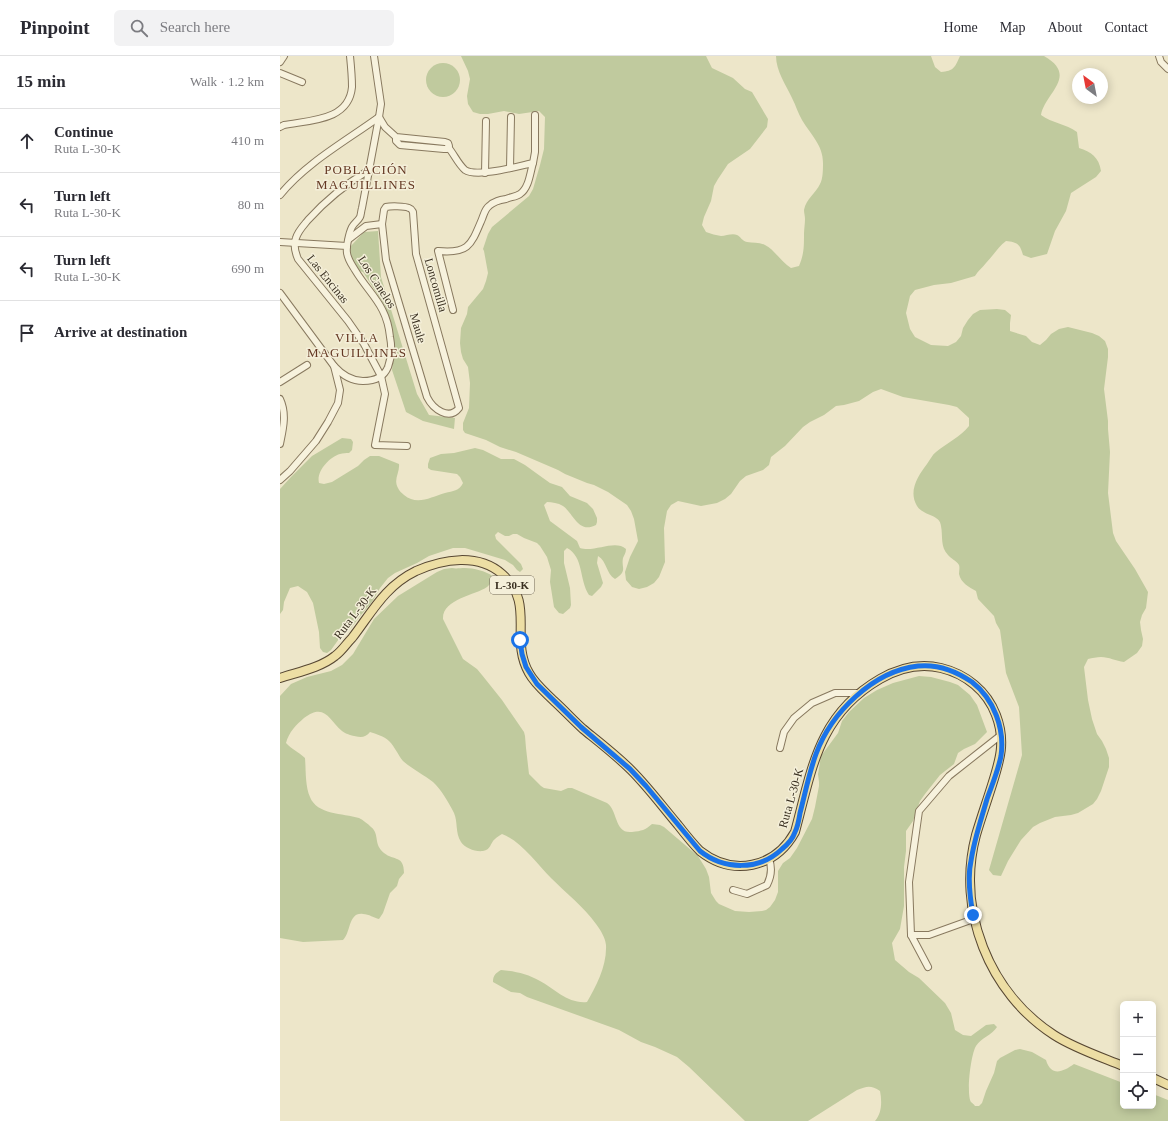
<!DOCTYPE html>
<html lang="en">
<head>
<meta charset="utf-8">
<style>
  :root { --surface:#fff; --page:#f2f2f3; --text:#2b2b33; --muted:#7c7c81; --line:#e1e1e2 }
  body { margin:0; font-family:"Times New Roman",serif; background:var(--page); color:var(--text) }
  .controls { position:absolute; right:12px; bottom:12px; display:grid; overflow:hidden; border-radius:6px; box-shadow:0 2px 10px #0003 }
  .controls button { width:36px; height:36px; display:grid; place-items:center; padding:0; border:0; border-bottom:1px solid var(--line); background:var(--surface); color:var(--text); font:20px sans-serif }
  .compass { position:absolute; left:792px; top:12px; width:36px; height:36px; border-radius:50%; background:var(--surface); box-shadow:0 2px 10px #0003; rotate:328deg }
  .stop { position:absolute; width:12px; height:12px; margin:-9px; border:3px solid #1a73e8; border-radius:50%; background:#fff }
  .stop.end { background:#1a73e8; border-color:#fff; box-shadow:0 1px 4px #0008 }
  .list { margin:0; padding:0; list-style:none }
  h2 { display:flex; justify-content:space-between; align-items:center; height:52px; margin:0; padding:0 16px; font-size:17px }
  h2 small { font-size:13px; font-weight:400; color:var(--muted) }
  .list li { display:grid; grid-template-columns:26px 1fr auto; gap:12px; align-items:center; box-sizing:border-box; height:64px; padding:0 16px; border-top:1px solid var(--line) }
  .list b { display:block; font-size:15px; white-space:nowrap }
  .list p { margin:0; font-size:13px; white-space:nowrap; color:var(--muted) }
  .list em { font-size:13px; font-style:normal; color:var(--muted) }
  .icon { flex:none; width:22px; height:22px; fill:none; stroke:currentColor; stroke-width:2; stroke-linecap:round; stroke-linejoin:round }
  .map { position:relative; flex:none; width:888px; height:1065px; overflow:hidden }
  header { display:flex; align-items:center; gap:24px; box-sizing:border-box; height:56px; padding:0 20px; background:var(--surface); border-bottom:1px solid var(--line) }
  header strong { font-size:19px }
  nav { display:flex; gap:22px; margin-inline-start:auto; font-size:14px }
  .search { width:280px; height:36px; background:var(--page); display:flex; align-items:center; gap:10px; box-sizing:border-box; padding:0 14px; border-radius:6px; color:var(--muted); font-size:15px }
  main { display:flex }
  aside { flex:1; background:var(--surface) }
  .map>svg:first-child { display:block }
  .green { fill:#c0ca9e }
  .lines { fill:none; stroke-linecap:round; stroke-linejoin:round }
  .minor-casing { stroke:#88795f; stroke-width:8 }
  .major-casing { stroke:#574732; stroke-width:10 }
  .minor { stroke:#f7f2dd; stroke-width:6 }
  .major { stroke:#eddea4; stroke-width:8 }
  .route { stroke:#1a73e8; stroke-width:5 }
  .labels { text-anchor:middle; stroke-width:3; stroke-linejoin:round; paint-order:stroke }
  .shield { fill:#f4efd9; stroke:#726958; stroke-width:1 }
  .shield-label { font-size:11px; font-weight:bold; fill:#3a3021 }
  .street-label { font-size:12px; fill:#3a3021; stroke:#f4efd9 }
  .neighbourhood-label { font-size:13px; letter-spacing:1px; fill:#643823; stroke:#f4efd9 }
</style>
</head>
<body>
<header>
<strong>Pinpoint</strong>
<div class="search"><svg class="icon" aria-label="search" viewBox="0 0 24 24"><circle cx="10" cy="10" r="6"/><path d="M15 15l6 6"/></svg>Search here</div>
<nav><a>Home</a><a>Map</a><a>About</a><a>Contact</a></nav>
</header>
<main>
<aside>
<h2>15 min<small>Walk · 1.2 km</small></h2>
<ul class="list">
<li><svg class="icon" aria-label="ahead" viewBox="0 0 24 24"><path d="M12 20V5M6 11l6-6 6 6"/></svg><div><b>Continue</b><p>Ruta L-30-K</p></div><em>410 m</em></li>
<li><svg class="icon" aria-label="left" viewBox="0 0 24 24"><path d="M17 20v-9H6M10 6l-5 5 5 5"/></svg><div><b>Turn left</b><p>Ruta L-30-K</p></div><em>80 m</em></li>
<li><svg class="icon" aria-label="left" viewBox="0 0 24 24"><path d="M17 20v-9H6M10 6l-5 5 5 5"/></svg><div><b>Turn left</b><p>Ruta L-30-K</p></div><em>690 m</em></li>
<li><svg class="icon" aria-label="arrive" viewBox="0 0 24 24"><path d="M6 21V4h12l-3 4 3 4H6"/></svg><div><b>Arrive at destination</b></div></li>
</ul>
</aside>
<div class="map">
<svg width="888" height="1065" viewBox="0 0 888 1065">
  <rect width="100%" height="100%" fill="#ede6c9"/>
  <!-- green -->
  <g class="green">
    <path d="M181,0H426L432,12L453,22L465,33L472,36L488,63L487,71L470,93L448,108L438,123L434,130L431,145L424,161L422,169L426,176C431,178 436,179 441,180C446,180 452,177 457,179C461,181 462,185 467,186C473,187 479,186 485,189C494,193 501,206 511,212L519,210C524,198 524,191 524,178C524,173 525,168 525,163C525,160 524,157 524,154C526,143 536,137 540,128C543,123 543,113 543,107C543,89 531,79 522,64C518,57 516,50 512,42C506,29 496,15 496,0H651L655,11L661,16C674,15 675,11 680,0H764C799,20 765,37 761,59C772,67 786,68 797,76L799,92C811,96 819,101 821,115L816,121L791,137L786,155L775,175L767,198L751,202L743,199C740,188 737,186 726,185C718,191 713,200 706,207C702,212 698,215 695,220L671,227L654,229L635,234L630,240L626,257L630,273L635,281L651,289L668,290L676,286L681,280L683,272L688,264L693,258L700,254L717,253L725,254L731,259L730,267V275L746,280L752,286L760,289L766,284L771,278L779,273L788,271L812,277L819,280L825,285L828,293V301L824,333L828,365V373L830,396L828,437L833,477L836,485L855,513L868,536L866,552L862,559L860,566L861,574L863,583L862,590L857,597L844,606C836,605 829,601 821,601C817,601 812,602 808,603L804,611L808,644L812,663L817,678L822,685L826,693L829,702V711L821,735L817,743L813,748L798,757L791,759L775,761L760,767L753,771L741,784L728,805L721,820L713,819L709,814L742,699L739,651L726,617L720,574L716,567L714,560L698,543L696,535C689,531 681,527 679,518C679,515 680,512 679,509C676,504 671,503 668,499C660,491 663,480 661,470C660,458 643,460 637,450C628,435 638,420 647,408C650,404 652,399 656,396C667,387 680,381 689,370V362L677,351L669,349L623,341L601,333L593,336L579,345L564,349L556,350L544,359L530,366L523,371L505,390L491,401L489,409L483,414L466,420L460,425L451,438L445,443L437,447L421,450L398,445L391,449L387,455L384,472L385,506L379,521L374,527L367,531L359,533L352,531L346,524L345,516L350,501L358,485L354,463L351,455L347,449L328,436L314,429L307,427L285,418L278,414L236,396L220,391L206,384L185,377L183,374V367L189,352L190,327L188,311L183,303L181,296L180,287L181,272L187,258L188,251L203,233L206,225L208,217L204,195L203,193L208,178L212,171L249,140L253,133L260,109L264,93L265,61L259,55L239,58L224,55L208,58H200L193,56L188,48L187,40L190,23L188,15Z"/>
    <circle cx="163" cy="24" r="17"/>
    <path d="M98,175L101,221L137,338L149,359L175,362L174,373L143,365L126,356L112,314L114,295L113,275L105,250L83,216L79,215L70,201V191L84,176Z"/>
    <path d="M62,382L71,383L73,386L72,394L69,397C66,397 63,397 60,398C49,401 36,416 39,427L44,428L52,426L78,410L84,404L90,400H99L119,408C120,417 113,423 118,432C119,435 122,437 124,439C137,450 151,441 165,437C173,435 179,435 183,427L180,421L177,418L151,414L148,412V408L150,402L161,398L174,397L195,392L203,394L221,403H234L245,409L256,417L270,427L282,431L290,440L307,447L313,453L317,462V466L316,469C298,478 294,458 283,450C278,447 272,446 267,446L264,449L270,465L297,485L300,492C314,497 335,483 346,493C346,497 344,499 343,502C341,512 348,515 335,523C326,518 327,505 318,500L317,507L323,527L321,531L312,540L309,539C299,524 304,501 287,492L284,495V507L290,532L291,549L290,552L283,558L279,557L274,551L270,526L271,514L267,501L260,490L257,487L244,482L237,478H233L229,480H225L218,476L215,479L216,483L241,508L243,513L240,516L237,514L233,509L225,504L185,492H173L149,500L137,507L115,517L108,522L100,532L92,546L81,559L71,572L61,580L51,594L47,597L43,596L40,592L39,576L33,547L27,536L18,530L10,532L4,546L3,554L0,558V433L11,421L32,400Z"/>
    <path d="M172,512C176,513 180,512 185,512C194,512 205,515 213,520C213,524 211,528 207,531C196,539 162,543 163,563L183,603L197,613L202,619L222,644L244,676L245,680L246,692L249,718L261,730L264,732L281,735L288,732H292L327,747C338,754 334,778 352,776C362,775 365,774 372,768L380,769L384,771L418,800L426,813L429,821L431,837L436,845L439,848L455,855L469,856L482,855L486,854L490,851L495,844L498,836V815L503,807L510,802L517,792L532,763L535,751L539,730V726L538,718L541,700L558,677L562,665L569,656L584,642L597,634L613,627L639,620L651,621L670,626L678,629L690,639L697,649L707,676L695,688L684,693L678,697L674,708L660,719L645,738L640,745L633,765L626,775V795L624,811V850L620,873L612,887L615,904L629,916L639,922L665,947L671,957L675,974L683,979L691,980L706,969L714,968L717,971C712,979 701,982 696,990C691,998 686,1037 691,1046C692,1047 694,1048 695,1050H699L702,1047L706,1035L714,1017L717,1005L720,1002L735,994L740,993L752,996L766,1004C771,1021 783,1016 794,1008L843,1027V1050H873V1038L888,1044V1065H595C602,1057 602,1045 600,1035C591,1029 587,1030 577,1034L528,1065H465L409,1011L397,1001L375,991L361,986L339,974L247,941L240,937L231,936L213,926C213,919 216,917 221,914C235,915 248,918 260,925C275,933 288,948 307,946C316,930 327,910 326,889C325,881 321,875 316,868C304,851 286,837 271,822C257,808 241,785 222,778C220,779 217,781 215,783C210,787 211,794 203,795C195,796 185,792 181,786C175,777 178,766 174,757C169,747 161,733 153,726C144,719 132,713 123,705C118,699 115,691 109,685C104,680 96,678 90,676C85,683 78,681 70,679C68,678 64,677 62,675C49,664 45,646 24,662C16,669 9,676 6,687C11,693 19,696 25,702C26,714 25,730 30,741C37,759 63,757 79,762C83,764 88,768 91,771C100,778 93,788 104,797C114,805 124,799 124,817L119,823L117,830L110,837L103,857L99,863C94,862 89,858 83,858C68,856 71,877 63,884L23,886L0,882V640L11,628L27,621L51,615L62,609L73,598L94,563L118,540L157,516L164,513Z"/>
  </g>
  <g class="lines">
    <defs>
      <g id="minor">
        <path d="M879,0L881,6L888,13"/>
        <path d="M0,6L4,0"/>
        <path d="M0,17L22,26"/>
        <path d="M99,61L105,71L116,81L165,86L168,87L169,90L167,93H164L120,89L116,85V81"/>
        <path d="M0,71L4,69C30,64 69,65 72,31C72,21 71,10 70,0"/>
        <path d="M168,91C174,98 178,108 185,114C197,122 239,110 253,107L255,96V59"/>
        <path d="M230,112L231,61"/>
        <path d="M89,114C66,128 46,144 28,164C24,169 18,175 16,182C13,189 15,196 18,203L68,265L84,288L101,320L105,338L95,389L127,390"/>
        <path d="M205,117L206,65"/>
        <path d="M0,139C26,107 66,85 99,61"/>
        <path d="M106,151C110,150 125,150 129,152C132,153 132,154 133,156L136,198L179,352C169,365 153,353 147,341L106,204L102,168L104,154Z"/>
        <path d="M69,183L86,170L102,168"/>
        <path d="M0,186L67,190"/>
        <path d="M0,237L54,310L60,334L58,347L48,366L36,385L10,415L0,424"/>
        <path d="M173,254L158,195C189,198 191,189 202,163C204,158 205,153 209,150C214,145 220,144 226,143C230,141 236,141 240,138C249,132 250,117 253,107"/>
        <path d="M54,310C62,319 71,325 83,325C94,325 104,321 108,311C112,300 112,291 110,281C107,249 90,239 75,214C72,209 68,204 67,197C66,191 69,177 72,171C74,167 78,165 80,161C81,159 81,155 82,152L99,61L101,48L94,0"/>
        <path d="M0,326L27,309"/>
        <path d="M0,343C7,358 3,373 0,388"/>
        <path d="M500,692L504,676L514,662L532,647L555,637H580"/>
        <path d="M453,834L467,838L487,829C491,821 492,811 489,803"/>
        <path d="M631,879H649L688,865L693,859"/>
        <path d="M648,911L631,879L629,826L639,755L669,720L721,679"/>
      </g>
      <g id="major">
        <path d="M0,622C18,616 40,612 55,600C62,595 66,588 72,582C92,556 105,530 136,515C163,503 198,497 222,518C256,548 229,582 249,617C255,628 265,636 274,645C284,654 293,664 303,673C319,686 336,699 351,714C368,731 382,750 398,769C405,778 412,787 420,795C453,821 495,812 515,776C532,713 538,659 600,623C619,612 640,607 661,612C686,618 707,635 716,659C726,685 720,704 712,729C707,745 701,762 696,779C676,854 709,937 774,979C794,992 821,1001 843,1010"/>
        <path d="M873,1022L888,1029"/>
      </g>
    </defs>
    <!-- minor casing -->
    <use href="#minor" class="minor-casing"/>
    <!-- major casing -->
    <use href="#major" class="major-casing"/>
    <!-- minor -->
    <use href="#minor" class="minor"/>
    <!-- major -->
    <use href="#major" class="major"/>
  </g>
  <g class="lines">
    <!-- route -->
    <path class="route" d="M240,584L242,598L246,611L257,628L301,671L350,713L366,730L420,795C444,814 479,815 502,793C507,789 513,782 515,776C518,770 519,763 520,757C525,738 529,717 536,698C551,657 593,615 638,610C657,608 676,615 692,626C714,643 725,673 721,700C718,715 712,729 707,743C701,764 694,784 691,805C687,822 690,842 693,859"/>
  </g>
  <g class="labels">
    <!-- shield labels -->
    <rect class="shield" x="210" y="520" width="44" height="18" rx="3"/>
    <g class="shield-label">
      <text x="232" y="533">L-30-K</text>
    </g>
    <!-- street labels -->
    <g class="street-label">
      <text transform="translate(48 223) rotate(51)" y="4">Las Encinas</text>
      <text transform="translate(97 226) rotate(57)" y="4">Los Canelos</text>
      <text transform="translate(156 229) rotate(74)" y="4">Loncomilla</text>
      <text transform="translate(138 272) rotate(73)" y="4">Maule</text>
      <text transform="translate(75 557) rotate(-53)" y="4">Ruta L-30-K</text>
      <text transform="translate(511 742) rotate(-74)" y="4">Ruta L-30-K</text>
    </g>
    <!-- neighbourhood labels -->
    <g class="neighbourhood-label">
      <text x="86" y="118">POBLACIÓN<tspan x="86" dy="15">MAGUILLINES</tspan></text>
      <text x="77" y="286">VILLA<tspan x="77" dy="15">MAGUILLINES</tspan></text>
    </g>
  </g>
</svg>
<div class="controls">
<button>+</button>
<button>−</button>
<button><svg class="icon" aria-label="locate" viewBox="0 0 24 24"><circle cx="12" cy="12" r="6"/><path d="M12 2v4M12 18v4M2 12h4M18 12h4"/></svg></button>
</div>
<svg class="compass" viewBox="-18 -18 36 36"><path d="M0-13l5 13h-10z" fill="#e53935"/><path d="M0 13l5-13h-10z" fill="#7c7c81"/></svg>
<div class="stop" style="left:240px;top:584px"></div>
<div class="stop end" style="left:693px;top:859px"></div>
</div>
</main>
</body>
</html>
